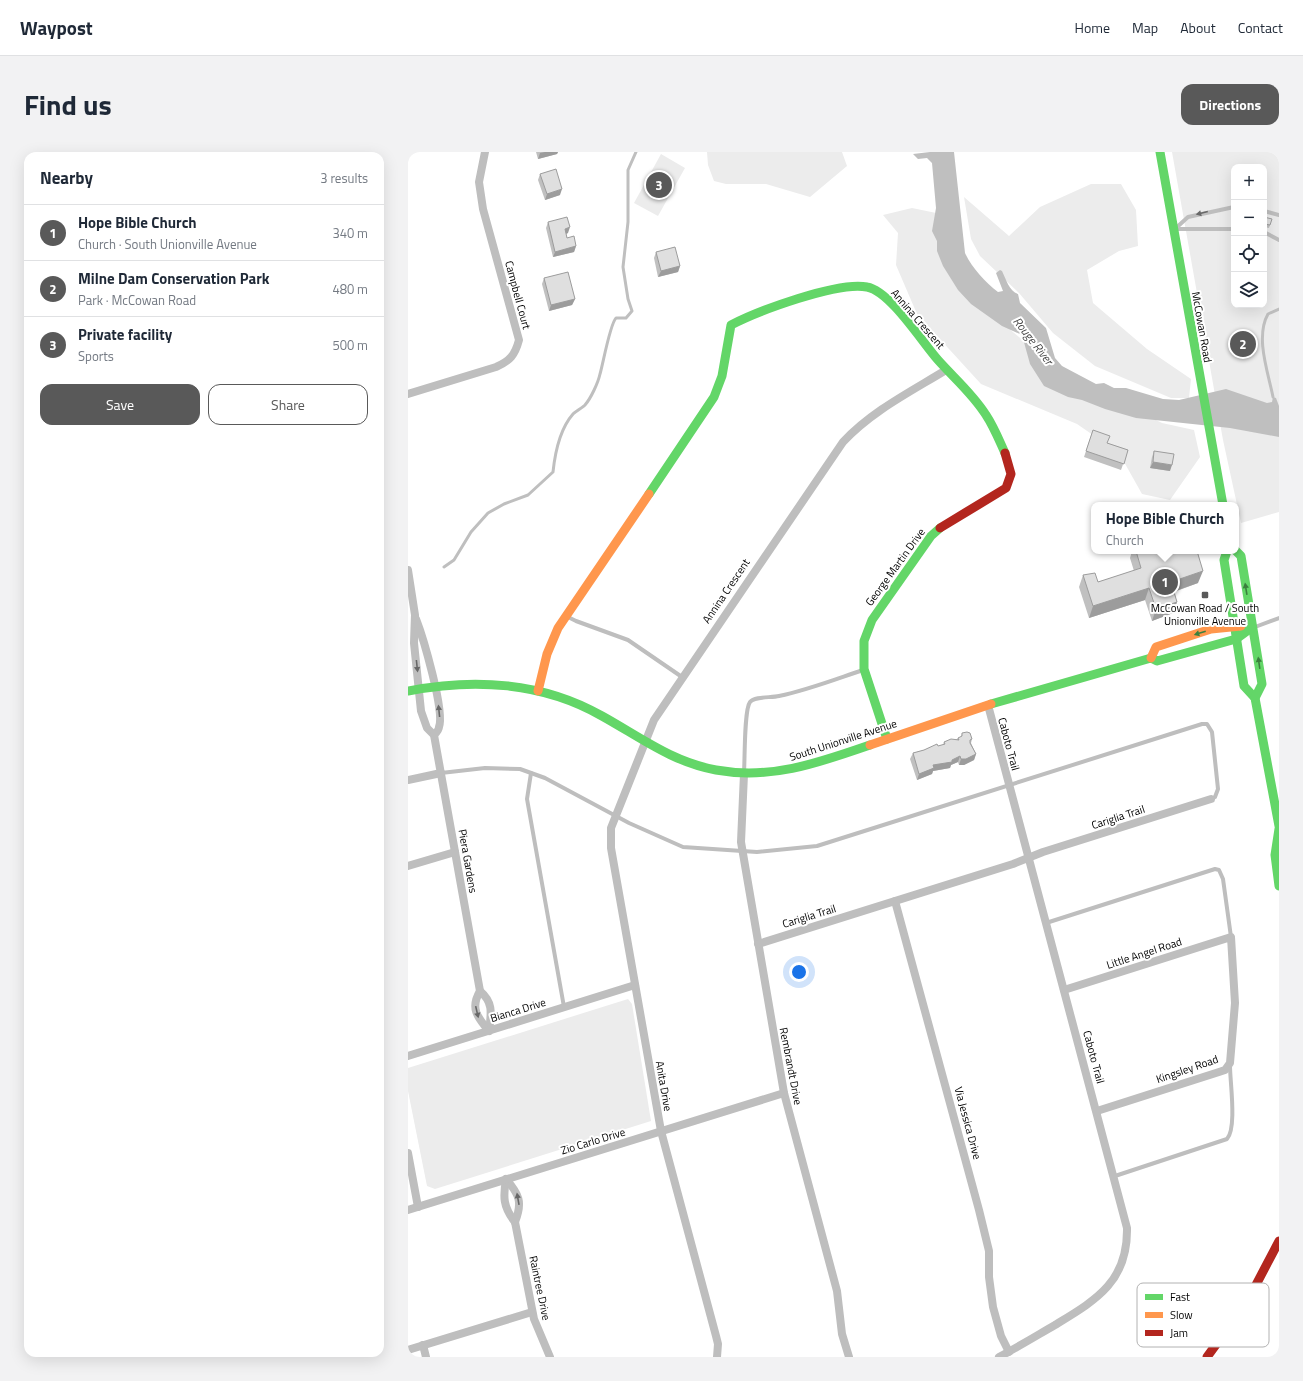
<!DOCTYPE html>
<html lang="en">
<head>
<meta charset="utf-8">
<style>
  :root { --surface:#fff; --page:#f2f2f3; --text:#1f2937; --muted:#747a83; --line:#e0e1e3; --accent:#595959 }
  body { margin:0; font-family:"Titillium Web",sans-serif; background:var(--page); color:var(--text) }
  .controls { position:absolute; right:12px; top:12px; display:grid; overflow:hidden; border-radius:8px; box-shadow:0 4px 16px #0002 }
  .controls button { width:36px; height:36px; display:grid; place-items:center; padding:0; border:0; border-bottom:1px solid var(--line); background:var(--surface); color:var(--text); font:20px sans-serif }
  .you { position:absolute; left:391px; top:820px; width:14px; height:14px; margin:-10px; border:3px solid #fff; border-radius:50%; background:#1a73e8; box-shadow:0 0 0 6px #1a73e833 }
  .badge { display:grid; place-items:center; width:26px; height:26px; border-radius:50%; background:var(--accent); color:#fff; font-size:13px; font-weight:700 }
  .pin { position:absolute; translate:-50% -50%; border:2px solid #fff; box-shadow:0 1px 4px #0006 }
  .popup { position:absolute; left:683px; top:350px; width:148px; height:52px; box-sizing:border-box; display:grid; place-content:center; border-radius:8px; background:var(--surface); filter:drop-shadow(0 1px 3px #0005); font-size:13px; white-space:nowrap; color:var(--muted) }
  .popup b { font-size:15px; color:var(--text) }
  .popup::after { content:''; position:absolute; left:50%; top:100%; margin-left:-8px; border:8px solid transparent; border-top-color:var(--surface) }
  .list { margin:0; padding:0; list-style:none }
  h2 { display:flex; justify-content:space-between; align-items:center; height:52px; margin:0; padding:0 16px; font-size:17px }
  h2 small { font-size:13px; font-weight:400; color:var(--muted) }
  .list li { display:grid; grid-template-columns:26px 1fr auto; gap:12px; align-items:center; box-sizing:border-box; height:56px; padding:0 16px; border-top:1px solid var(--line) }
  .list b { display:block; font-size:15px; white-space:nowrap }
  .list p { margin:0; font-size:13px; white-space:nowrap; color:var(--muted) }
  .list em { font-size:13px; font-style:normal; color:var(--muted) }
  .actions { display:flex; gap:8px; padding:12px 16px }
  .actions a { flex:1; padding:9px 0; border:1px solid var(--accent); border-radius:12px; text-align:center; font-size:14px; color:var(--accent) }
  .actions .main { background:var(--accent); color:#fff }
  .icon { flex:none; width:22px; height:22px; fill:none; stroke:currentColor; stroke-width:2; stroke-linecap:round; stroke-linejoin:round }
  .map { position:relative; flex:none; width:871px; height:1205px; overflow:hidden; border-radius:12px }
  header { display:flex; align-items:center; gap:24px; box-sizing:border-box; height:56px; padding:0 20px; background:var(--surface); border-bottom:1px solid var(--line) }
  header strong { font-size:19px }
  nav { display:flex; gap:22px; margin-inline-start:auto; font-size:14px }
  .intro { display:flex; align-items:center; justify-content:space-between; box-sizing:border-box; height:96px; padding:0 24px }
  h1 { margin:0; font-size:28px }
  .button { padding:10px 18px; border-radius:12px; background:var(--accent); color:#fff; font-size:14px; font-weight:700 }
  main { display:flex; gap:24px; padding:0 24px }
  aside { flex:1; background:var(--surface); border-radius:12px; box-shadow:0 4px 16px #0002 }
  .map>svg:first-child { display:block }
  .green { fill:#ececec; fill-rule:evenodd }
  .water { fill:#bfbfbf }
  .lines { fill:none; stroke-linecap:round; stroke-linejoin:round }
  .stream { stroke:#bfbfbf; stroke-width:3 }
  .lane { stroke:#bebebe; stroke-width:4 }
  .street { stroke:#bebebe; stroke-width:8 }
  .fast { stroke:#63d668; stroke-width:9 }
  .slow { stroke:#ff974d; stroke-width:9 }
  .jam { stroke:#b3261e; stroke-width:9 }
  .wall { fill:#c0c0c0 }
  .shaded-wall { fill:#9c9c9c }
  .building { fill:#dfdfdf; stroke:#9c9c9c }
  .oneway { fill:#686868 }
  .oneway2 { fill:#3b803e }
  .poi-dot { fill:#595959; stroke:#fff; stroke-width:1.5 }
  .labels { text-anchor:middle; stroke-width:4; stroke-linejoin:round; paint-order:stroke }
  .street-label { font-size:11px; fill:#000; stroke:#fff }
  .poi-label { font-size:11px; fill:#000; stroke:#fff }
  .water-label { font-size:12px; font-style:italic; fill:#444; stroke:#fff }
  .key { fill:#fff; stroke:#b2b2b2; stroke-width:1 }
  .key-label { font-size:11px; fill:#000 }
</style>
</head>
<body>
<header>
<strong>Waypost</strong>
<nav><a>Home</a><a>Map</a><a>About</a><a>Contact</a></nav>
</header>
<div class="intro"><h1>Find us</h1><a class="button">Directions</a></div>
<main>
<aside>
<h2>Nearby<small>3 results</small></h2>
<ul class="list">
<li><span class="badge">1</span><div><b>Hope Bible Church</b><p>Church · South Unionville Avenue</p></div><em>340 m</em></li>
<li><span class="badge">2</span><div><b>Milne Dam Conservation Park</b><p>Park · McCowan Road</p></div><em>480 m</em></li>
<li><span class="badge">3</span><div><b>Private facility</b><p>Sports</p></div><em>500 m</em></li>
</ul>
<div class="actions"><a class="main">Save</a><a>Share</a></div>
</aside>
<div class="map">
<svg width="871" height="1205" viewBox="0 0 871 1205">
  <rect width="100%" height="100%" fill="#fff"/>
  <!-- green -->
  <g class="green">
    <path d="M299,0H434L439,14L402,45L358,32H318L306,29L300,13Z"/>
    <path d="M764,0H871V360L833,371L815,288ZM826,15H856V153H826Z"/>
    <path d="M253,2L277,16L250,64L226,51Z"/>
    <path d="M683,32H713L728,58L730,94L711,99L679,118L685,151L739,197L783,227L781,246H763L687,214L645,181L611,141L572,104L563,87L556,45L601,84L632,55Z"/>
    <path d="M504,56L533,62L534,96L599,175L623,195L708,248L754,271L786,278L792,305L762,348L734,342L711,301L669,272L573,232L509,162L488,113L490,81L475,63Z"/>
    <path d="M220,847L224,852L243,969L27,1037L19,1034L0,939V916Z"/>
  </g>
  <!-- water -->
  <path class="water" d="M522,0H546L557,101C564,116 577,130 590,140L595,139L588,121L592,118L594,119C598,127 601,139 610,142L612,151L638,176L647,206L654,214L688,232L696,231L706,236H718L755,247L771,248L818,237L859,251L864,250L865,245L868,246L871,254V285L822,276L728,266L697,257L674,248L660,245L636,234L622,212L614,183L594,174L563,152L550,138L535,114L529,99V89L524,79L528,56L524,11L519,6L510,7L505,2Z"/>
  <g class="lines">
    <!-- stream -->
    <g class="stream">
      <path d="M865,245C860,220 847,185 860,162L871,157"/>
      <path d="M36,415L46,408L63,380L80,361L96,352L120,343L145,320C147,301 151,278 165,262C168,259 174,256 177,253C183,246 190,231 192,222C195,212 202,172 208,166H218L224,159L220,147L215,115L220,70V18L228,0"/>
    </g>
    <!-- lane -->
    <g class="lane">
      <path d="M856,59L871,63"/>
      <path d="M768,76L780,65L826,55"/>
      <path d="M768,77H826"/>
      <path d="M856,80L871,88"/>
      <path d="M160,465L168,469L220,488L274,525"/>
      <path d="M847,475L871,466"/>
      <path d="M336,620C337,607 336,558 342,550C347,544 363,546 371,544C400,538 428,527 455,518"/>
      <path d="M33,621L77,616L112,617L137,626L221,671L275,695L349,700L409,694L794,572H799L804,580L810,637L807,645L803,647"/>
      <path d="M123,621L119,647L156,855"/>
      <path d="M638,771L807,717L811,718L815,727L823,785"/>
      <path d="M707,1024L819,987C829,976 822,930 822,914"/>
    </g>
    <!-- street -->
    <g class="street">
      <path d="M0,242L88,215C102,209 107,203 111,188L75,57L71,30L77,0"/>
      <path d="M0,418L7,463L6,491L13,559L19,576L26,583L72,839C62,856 69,865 81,879"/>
      <path d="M8,467C15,485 37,559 31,575C31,578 28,581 26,583"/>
      <path d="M580,553L719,1076C720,1130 688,1148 647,1173C628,1184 610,1195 591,1205"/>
      <path d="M336,622L333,690L376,941L429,1139L434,1182L441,1205"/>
      <path d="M0,628L33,621"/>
      <path d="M0,714L47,700"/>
      <path d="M487,749L571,1058L581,1099V1125L585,1155L593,1184L601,1200"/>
      <path d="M350,792L605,712L635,700L803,647"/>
      <path d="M656,838L823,785L827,851L822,911L817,918L811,920L689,959"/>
      <path d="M72,839C86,851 83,862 81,879"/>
      <path d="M0,904L227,833"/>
      <path d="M0,1001L10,1055"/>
      <path d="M98,1027C95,1045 95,1055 107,1070L126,1167L142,1205"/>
      <path d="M98,1027C111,1042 115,1050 107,1070"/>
      <path d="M0,1058L376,941"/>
      <path d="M15,1193L18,1205"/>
      <path d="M0,1198L124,1160"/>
      <path d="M309,1205L310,1192L308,1184L253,979L203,696V676L246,568L435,290C464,259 502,240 538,218"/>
    </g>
    <!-- fast -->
    <g class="fast">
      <path d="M752,0L815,353"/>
      <path d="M241,342L306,245L314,224L323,173C350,159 430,129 459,135C482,139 514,190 530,208C546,226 565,242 578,263C586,275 591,288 597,301"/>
      <path d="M819,399L816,408L836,534L847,546L871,674"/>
      <path d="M828,399L833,404L854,532L847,546"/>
      <path d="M0,539C66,526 135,530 194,564C232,585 264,610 308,618C363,628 410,611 462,593"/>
      <path d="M583,552L743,506L749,509L828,487L843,476"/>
      <path d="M479,587L456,517V489L464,468L523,384L532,376"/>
      <path d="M871,677L867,703L871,734"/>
    </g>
    <!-- slow -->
    <g class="slow">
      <path d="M743,506L748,495L803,477L833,474"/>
      <path d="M130,539L139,502L150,476L241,342"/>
      <path d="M462,593L583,552"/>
    </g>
    <!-- jam -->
    <g class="jam">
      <path d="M532,376L598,336L603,322L597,301"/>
      <path d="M799,1205L839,1150L871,1089"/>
    </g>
  </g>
  <!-- wall -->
  <g class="wall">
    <path d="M128,0H150L149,2L130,7Z"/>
    <path d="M132,22L152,43L137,48L130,28Z"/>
    <path d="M856,65L862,73L861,76L856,75Z"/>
    <path d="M140,70L160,81L158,82L159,86L168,94L166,100L145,105L138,76Z"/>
    <path d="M248,100L272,114L270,120L250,125L246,106Z"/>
    <path d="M136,126L167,147L164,153L141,159L134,132Z"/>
    <path d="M685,278L699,291L720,298L713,318L676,305Z"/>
    <path d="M746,299L762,319L742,316L744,305Z"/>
    <path d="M724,399H789L790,431L766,440L769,450L765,461L744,469L737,448L681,466L671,435L675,423L690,430L726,419L722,406Z"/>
    <path d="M554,581L564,587L563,591L568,602L566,608L556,613H551L550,610L543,613L542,616L525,619L524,622L509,628L502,607L505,601L516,598L535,593L536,590L549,587L550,586L553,585Z"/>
  </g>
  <!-- shaded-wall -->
  <g class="shaded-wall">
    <path d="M137,0H150L149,2L130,7L132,1Z"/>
    <path d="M154,37L152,43L137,48L139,42Z"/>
    <path d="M162,75L160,81L155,83L157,77Z"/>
    <path d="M168,94L166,100L145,105L147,100Z"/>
    <path d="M272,114L270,120L250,125L253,119Z"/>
    <path d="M167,147L164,153L141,159L143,153Z"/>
    <path d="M745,310L764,313L762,319L742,316Z"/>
    <path d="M795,419L790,431L759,442L763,430Z"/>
    <path d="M741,436L737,448L681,466L685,454Z"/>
    <path d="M769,450L765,461L744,469L748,457Z"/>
    <path d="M568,602L566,608L556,613H551L553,607Z"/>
    <path d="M552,604L550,610L543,613L542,616L525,619L524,622L509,628L511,622L525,613L544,608Z"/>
  </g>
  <!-- building -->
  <g class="building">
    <path d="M148,17L154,37L139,42L132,22Z"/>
    <path d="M159,65L162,75L157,77L159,86L166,84L168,94L147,100L140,70Z"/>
    <path d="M856,65L864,67L862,73L856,72Z"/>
    <path d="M267,95L272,114L253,119L248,100Z"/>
    <path d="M160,120L167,147L143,153L136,126Z"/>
    <path d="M685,278L702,284L699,291L720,298L716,312L678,299Z"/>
    <path d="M746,299L766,302L764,313L745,310Z"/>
    <path d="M728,399H789L795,419L763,430L769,450L748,457L741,436L685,454L675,423L687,421L690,430L733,416Z"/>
    <path d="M559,580L562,581L564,587L562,588V591L568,602L558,607H553L552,604L544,608V610L525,613L526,616L511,622L505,601L516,598L529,592L530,594L537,592L536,590L543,587L551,588L550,586L554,584V581Z"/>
  </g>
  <!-- one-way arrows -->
  <defs><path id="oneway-solid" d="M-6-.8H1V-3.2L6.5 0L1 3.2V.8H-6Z"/></defs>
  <g class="oneway">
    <use href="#oneway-solid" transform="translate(794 61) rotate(166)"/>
    <use href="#oneway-solid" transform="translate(9 514) rotate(84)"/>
    <use href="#oneway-solid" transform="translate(31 559) rotate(-96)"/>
    <use href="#oneway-solid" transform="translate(69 860) rotate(77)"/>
    <use href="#oneway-solid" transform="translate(110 1047) rotate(-100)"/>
  </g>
  <g class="oneway2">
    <use href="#oneway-solid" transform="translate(838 437) rotate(-99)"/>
    <use href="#oneway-solid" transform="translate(792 481) rotate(163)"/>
    <use href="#oneway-solid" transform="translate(851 511) rotate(-98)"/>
  </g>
  <!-- markers -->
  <rect class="poi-dot" x="793" y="439" width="8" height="8" rx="2"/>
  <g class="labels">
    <!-- street labels -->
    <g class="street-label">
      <text transform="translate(110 143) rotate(75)" y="4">Campbell Court</text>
      <text transform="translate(510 167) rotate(49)" y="4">Annina Crescent</text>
      <text transform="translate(794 175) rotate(80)" y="4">McCowan Road</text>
      <text transform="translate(487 415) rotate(-54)" y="4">George Martin Drive</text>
      <text transform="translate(318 439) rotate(-56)" y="4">Annina Crescent</text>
      <text transform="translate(435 588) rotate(-18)" y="4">South Unionville Avenue</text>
      <text transform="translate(601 592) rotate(75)" y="4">Caboto Trail</text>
      <text transform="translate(710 665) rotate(-18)" y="4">Cariglia Trail</text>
      <text transform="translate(60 709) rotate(80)" y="4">Piera Gardens</text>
      <text transform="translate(401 764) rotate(-17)" y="4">Cariglia Trail</text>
      <text transform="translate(736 801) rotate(-18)" y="4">Little Angel Road</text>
      <text transform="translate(110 858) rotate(-17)" y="4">Bianca Drive</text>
      <text transform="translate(686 905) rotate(75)" y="4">Caboto Trail</text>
      <text transform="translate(383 914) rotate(79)" y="4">Rembrandt Drive</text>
      <text transform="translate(779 917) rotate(-19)" y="4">Kingsley Road</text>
      <text transform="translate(256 934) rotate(80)" y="4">Anita Drive</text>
      <text transform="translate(560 971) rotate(75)" y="4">Via Jessica Drive</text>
      <text transform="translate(185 989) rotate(-17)" y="4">Zio Carlo Drive</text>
      <text transform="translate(132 1136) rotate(78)" y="4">Raintree Drive</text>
    </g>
    <!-- poi labels -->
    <g class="poi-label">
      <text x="797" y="460">McCowan Road / South<tspan x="797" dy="13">Unionville Avenue</tspan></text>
    </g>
    <!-- water labels -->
    <g class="water-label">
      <text transform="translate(625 189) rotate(52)" y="4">Rouge River</text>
    </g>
  </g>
  <!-- legend -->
  <rect x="729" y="1131" width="132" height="64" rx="6" class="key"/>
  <rect x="737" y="1142" width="18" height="6" fill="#63d668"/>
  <rect x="737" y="1160" width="18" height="6" fill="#ff974d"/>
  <rect x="737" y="1178" width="18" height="6" fill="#b3261e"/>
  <g class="key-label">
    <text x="762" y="1149">Fast</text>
    <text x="762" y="1167">Slow</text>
    <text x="762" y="1185">Jam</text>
  </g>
</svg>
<div class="controls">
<button>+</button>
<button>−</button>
<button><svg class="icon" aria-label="locate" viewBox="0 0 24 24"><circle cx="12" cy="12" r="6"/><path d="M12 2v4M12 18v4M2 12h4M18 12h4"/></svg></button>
<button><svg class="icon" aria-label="layers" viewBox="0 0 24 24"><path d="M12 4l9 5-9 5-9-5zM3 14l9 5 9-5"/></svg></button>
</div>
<div class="you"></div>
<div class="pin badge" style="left:757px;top:430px">1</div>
<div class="popup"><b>Hope Bible Church</b>Church</div>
<div class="pin badge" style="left:835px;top:192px">2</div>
<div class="pin badge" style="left:251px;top:33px">3</div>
</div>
</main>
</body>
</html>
